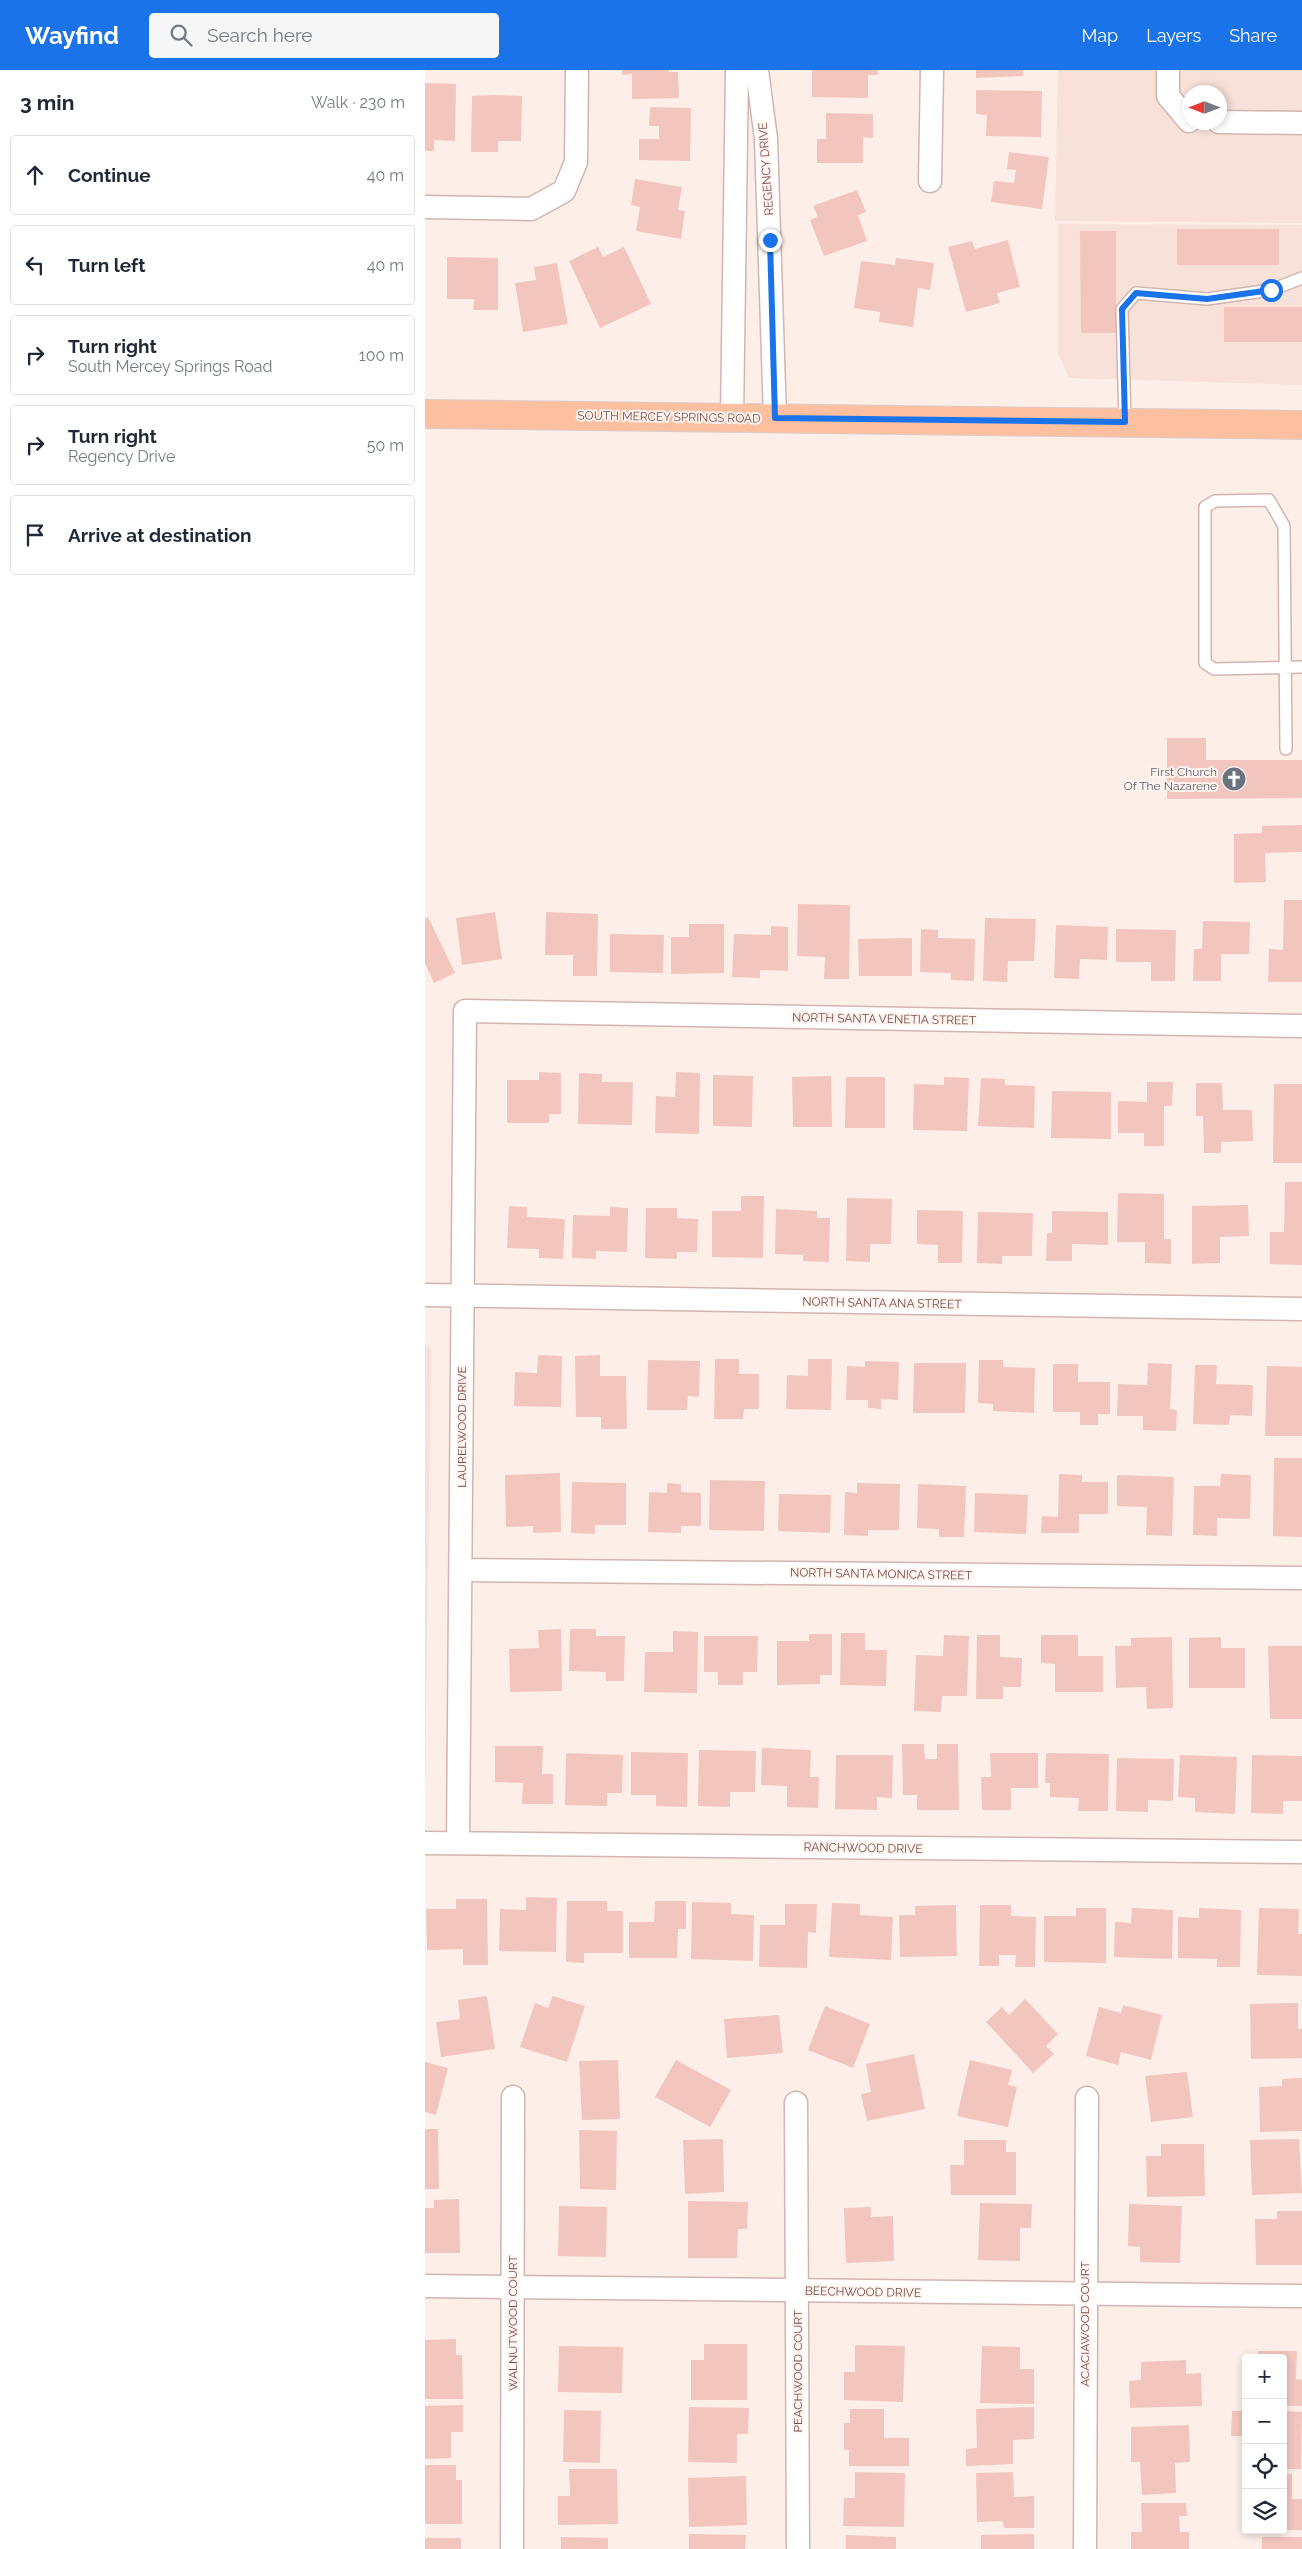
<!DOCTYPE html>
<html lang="en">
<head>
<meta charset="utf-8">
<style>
  :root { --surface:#fff; --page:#f6f6f7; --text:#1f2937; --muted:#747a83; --line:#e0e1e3; --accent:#1a73e8 }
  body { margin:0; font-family:Raleway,sans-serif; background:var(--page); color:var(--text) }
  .controls { position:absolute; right:15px; bottom:15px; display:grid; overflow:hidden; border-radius:5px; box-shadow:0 2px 8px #0003 }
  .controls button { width:45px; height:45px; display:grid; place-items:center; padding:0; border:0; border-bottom:1px solid var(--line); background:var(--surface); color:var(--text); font:25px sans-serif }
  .compass { position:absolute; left:757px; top:15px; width:45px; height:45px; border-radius:50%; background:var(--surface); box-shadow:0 2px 8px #0003; rotate:270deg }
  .stop { position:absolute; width:15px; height:15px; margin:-11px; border:4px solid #1a73e8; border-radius:50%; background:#fff }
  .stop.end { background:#1a73e8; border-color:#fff; box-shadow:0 1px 5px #0008 }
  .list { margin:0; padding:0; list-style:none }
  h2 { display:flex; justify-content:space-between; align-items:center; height:65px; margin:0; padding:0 20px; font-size:21px }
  h2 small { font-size:16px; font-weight:400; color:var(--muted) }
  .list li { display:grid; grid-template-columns:32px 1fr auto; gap:15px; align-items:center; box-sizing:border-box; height:80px; margin:0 10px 10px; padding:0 10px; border:1px solid var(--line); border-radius:5px }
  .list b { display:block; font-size:19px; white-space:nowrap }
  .list p { margin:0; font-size:16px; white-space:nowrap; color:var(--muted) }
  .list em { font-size:16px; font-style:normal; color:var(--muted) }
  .icon { flex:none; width:28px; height:28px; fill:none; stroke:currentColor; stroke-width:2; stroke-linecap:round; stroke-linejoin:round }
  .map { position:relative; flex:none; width:877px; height:2479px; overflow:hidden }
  header { display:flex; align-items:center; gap:30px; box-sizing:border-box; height:70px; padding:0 25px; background:var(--accent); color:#fff }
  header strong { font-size:24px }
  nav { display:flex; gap:28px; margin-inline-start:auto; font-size:18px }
  .search { width:350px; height:45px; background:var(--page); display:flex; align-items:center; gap:12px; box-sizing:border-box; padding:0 18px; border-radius:5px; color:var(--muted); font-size:19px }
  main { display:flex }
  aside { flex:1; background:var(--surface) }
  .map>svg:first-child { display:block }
  .residential { fill:#f7e1d9; fill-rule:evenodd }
  .building { fill:#f3c5bf }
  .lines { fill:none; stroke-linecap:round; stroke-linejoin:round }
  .service-casing { stroke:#d2b5b0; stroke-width:14 }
  .minor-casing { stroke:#d2b5b0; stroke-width:25 }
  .primary-casing { stroke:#d9cdcd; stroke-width:30 }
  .service { stroke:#fff; stroke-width:11 }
  .minor { stroke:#fff; stroke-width:22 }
  .primary { stroke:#fcbfa0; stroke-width:28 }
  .route { stroke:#1a73e8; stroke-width:6 }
  .labels { text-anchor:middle; stroke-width:4; stroke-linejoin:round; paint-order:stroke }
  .street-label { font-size:12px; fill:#784e4b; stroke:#fff4ef }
  .worship-label { font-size:12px; fill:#5b616d; stroke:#fff4ef; text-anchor:end }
</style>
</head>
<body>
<header>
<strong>Wayfind</strong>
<div class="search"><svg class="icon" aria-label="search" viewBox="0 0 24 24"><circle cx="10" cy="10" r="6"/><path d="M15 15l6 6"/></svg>Search here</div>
<nav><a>Map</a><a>Layers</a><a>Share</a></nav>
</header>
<main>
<aside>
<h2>3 min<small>Walk · 230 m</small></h2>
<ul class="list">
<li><svg class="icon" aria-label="ahead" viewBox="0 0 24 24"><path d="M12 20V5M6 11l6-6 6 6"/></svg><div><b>Continue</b></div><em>40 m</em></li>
<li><svg class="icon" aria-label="left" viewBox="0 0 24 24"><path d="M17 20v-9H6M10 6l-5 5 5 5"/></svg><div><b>Turn left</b></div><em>40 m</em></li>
<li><svg class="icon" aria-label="right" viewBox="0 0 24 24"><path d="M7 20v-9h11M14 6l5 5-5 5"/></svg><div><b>Turn right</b><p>South Mercey Springs Road</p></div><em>100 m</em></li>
<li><svg class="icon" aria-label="right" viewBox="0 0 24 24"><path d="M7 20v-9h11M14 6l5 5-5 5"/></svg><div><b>Turn right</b><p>Regency Drive</p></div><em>50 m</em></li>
<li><svg class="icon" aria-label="arrive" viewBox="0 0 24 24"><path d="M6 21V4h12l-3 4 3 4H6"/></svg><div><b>Arrive at destination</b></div></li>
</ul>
</aside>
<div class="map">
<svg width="877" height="2479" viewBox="0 0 877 2479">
  <rect width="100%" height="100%" fill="#fdefe8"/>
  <!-- residential -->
  <g class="residential">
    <path d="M633,0H877V153L630,151ZM764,22H794V52H764Z"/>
    <path d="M633,154L877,155V315L644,308L633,284Z"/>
    <path d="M0,1273L6,1281L0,1727Z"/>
  </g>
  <!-- building -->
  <g class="building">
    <path d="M197,0H244V2H253L254,28L207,29V4L197,5Z"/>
    <path d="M387,0H453V5H443V28L387,27Z"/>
    <path d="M551,0H598V6L551,8Z"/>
    <path d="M0,13L31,14L30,71L9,70V81H0Z"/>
    <path d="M551,20L617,21L616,67L561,66L562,45L551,44Z"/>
    <path d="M69,25L97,26L96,71H73V82H46L47,26Z"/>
    <path d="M225,37L266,38L265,91L214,90V69H234V56H224Z"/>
    <path d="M401,43L448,44V68L438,67V93H392V69H401Z"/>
    <path d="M584,82L624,87L617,139L566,132L569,111L589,113L591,100L582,99Z"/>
    <path d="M210,109L257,117L253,140L260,141L256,169L211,161L215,137L206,135Z"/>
    <path d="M432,120L441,142L433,145L442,171L399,186L385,150L393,147L388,136Z"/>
    <rect x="752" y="159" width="102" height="36"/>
    <path d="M655,161H691V263H656Z"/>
    <path d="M583,170L595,217L572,223L575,233L541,242L523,177L547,171L550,179Z"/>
    <path d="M173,177L178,187L199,177L226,234L175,258L144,191Z"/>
    <path d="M22,187L73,188V240H48L49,229H22Z"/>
    <path d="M471,188L509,193L505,220L493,218L488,257L454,252L455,242L429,238L436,191L470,195Z"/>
    <path d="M132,193L143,254L98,262L90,213L111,210L109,197Z"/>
    <rect x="799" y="237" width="78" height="35"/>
    <path d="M742,668H781V690H877V728L742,729Z"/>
    <path d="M877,755V782L840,783L841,812L809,813V764L837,763V756Z"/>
    <path d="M859,830H877V912H843L844,879L858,880Z"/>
    <path d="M373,834L425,835L424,909H399L400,887L372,886Z"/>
    <path d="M70,842L77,889L37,895L31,848Z"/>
    <path d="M121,842L173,844L172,906H148V885H120Z"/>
    <path d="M3,847L30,903L9,913L0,893V848Z"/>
    <path d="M560,848L611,849L609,891H583L582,912L558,911Z"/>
    <path d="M778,851L825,852L824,884H796V911H768L769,879H777Z"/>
    <path d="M264,854H299V903L246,904V867H264Z"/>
    <path d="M631,855L683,857L682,890L655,889L654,909L629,908Z"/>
    <path d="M346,856L363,857V901L335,900V908L307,907L309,864L346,865Z"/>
    <path d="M496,859L513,860V868L550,869L549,911L526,910V903L495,902Z"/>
    <path d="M691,859L751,860L750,911H726V892H691Z"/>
    <path d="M185,864L239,865L238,903L185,902Z"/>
    <path d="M487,868V906H434L433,869Z"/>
    <path d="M114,1002L136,1003V1044H124V1053H82V1010H114Z"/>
    <path d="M251,1002L275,1003L274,1064L230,1063L231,1026L250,1027Z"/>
    <path d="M154,1003L177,1004V1012H208L207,1055L153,1054Z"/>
    <path d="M288,1005L328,1006L327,1057L288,1056Z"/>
    <path d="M406,1006L407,1057H368L367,1007Z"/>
    <path d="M421,1007H460V1058H420Z"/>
    <path d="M519,1007L544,1008L542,1061L488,1060L489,1014L519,1015Z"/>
    <path d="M556,1008L580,1009V1015L610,1016L609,1058L553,1056Z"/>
    <path d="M722,1012H748L747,1036H739V1076H719V1063H693V1031L722,1032Z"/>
    <path d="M771,1013H797L798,1040H827L828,1071L796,1072V1083H779L778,1046H771Z"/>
    <path d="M849,1014H877V1093H848Z"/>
    <path d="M627,1021L686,1022V1069L626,1068Z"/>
    <path d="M860,1112H877V1195L845,1194V1162H859Z"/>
    <path d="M693,1123L739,1124V1169H746V1194L720,1193V1172H692Z"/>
    <path d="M316,1126H339L338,1188L287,1187V1141H316Z"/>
    <path d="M422,1128L467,1129L466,1174H445V1192L421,1191Z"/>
    <path d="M823,1135L824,1166L795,1167V1193L767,1194V1136Z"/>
    <path d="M84,1136L102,1137V1147L140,1149L138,1189L114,1188V1179L82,1178Z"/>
    <path d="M185,1137L203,1138L202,1182L171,1181V1189L147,1188L148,1145L185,1146Z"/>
    <path d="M221,1138H252V1148L273,1149L272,1182H252V1189L220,1188Z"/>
    <path d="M351,1139L392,1141V1148H405L404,1192L378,1191V1185L350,1184Z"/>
    <path d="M492,1140L538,1141L537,1193H513V1175L492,1174Z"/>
    <path d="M627,1141L683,1142V1175L647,1174V1191H621L622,1163H627Z"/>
    <path d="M553,1142L608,1143L607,1186H577V1194L552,1193Z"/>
    <path d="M113,1285L137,1286L136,1337L89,1336L90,1302L112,1303Z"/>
    <path d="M175,1285V1306H201L202,1359H176V1347H151L150,1286Z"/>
    <path d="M290,1289H314V1304H334V1339H319L318,1349H289Z"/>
    <path d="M383,1289H407L406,1340L361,1339L362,1305L383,1306Z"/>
    <path d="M223,1290L275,1291L274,1327L263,1326L262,1340H222Z"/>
    <path d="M554,1290H578V1297L610,1298L609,1343L568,1341V1334L553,1333Z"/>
    <path d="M440,1291L474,1292L473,1330L456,1329V1339L443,1338V1330H421L422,1296L440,1297Z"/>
    <path d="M489,1293H541L540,1343H488Z"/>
    <path d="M723,1293L747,1294L745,1339L752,1340L751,1361L718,1360V1346H692L693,1314L722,1315Z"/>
    <path d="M628,1294H653V1312H685V1344H673V1355H655V1342H628Z"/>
    <path d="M770,1295H792L791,1314L828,1315L827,1346L805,1345L804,1355L768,1354Z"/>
    <path d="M842,1296L877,1297V1366H840Z"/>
    <path d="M849,1388H877V1467L848,1466Z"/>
    <path d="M135,1403L136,1462L108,1463V1456L81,1457L80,1405Z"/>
    <path d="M634,1404L657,1405V1412H683V1444H654V1463H616L617,1446L633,1447Z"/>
    <path d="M796,1404L826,1405L825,1449L792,1448V1466L768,1465L769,1416H795Z"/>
    <path d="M692,1405L749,1407L747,1466L721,1465L722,1437L692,1436Z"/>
    <path d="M285,1410L340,1411L339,1461L284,1460Z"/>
    <path d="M147,1412L201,1413V1455H170V1464L146,1463Z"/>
    <path d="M242,1413L256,1414V1422L276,1423V1456H256V1463L223,1462L224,1422L242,1423Z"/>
    <path d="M432,1413L475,1414L474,1460H443V1466L419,1465L420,1422L432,1423Z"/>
    <path d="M493,1414L541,1416L539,1467H514V1459L492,1458Z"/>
    <path d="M550,1423L603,1425L601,1464L549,1462Z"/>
    <path d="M354,1424L406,1425L405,1463L353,1461Z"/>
    <path d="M136,1559L137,1621L85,1622L84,1579L114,1578L113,1560Z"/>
    <path d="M145,1559H171V1566H200L199,1611H181V1602L144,1601Z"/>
    <path d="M248,1561L273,1562L272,1623L219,1622L220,1582H248Z"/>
    <path d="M416,1563H440V1580H462L461,1616L415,1615Z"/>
    <path d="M384,1564H407V1605H395V1614L352,1615V1571H384Z"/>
    <path d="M519,1565L544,1566L542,1626H517L516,1642L489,1641L491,1585L518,1586Z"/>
    <path d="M552,1565H575V1587L597,1588L596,1617H578V1629H551Z"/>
    <path d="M616,1565H653V1586H678V1622H630V1594L616,1593Z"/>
    <path d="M279,1566H333L332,1602H318V1615H293V1602H279Z"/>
    <path d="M747,1567L748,1638L722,1639L721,1617L691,1618L690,1576H706V1568Z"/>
    <path d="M796,1567V1578H820V1618H764V1568Z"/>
    <path d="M843,1576H877V1649H845Z"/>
    <path d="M477,1674H499L500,1689H512V1674H533L534,1740H492V1725H478Z"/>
    <path d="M70,1676H118L117,1704H128V1734H97L98,1713L70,1712Z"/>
    <path d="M337,1678L386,1680L385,1707H394L393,1738L362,1737V1716L336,1715Z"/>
    <path d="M274,1680L331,1681L330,1722H305V1737L273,1736Z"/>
    <path d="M206,1682L263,1683L262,1737L231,1736V1725H206Z"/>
    <path d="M141,1683L198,1685L197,1723H182V1736L140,1735Z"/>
    <path d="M565,1683H613V1718H586V1740H557L556,1707H566Z"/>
    <path d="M621,1683L684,1684L683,1741H653L654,1728L625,1727V1713H620Z"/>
    <path d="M411,1685H468L467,1728L452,1727V1740L410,1739Z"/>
    <path d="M755,1685L812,1687L810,1744L770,1742V1728L753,1727Z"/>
    <path d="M827,1685L877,1686V1731H858V1744L826,1743Z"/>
    <path d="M692,1688L749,1689L748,1731L723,1730V1742L691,1741Z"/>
    <path d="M101,1827L132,1828L131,1882L74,1881L75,1839L101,1840Z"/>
    <path d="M31,1829H62L63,1895H38V1879L2,1880L1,1839H31Z"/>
    <path d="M142,1831H182V1841H198V1883H159V1893L141,1892Z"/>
    <path d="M230,1831H261V1859H253L252,1888H204V1852H229Z"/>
    <path d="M267,1832L306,1833V1844L329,1845L328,1891L266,1889Z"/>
    <path d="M407,1833L435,1834V1845L468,1847L466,1890L404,1887Z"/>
    <path d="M360,1834H392L391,1863L383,1862L382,1898L334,1897L335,1855H360Z"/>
    <path d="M531,1835L532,1886L475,1887L474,1845H490V1836Z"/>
    <path d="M555,1835H586V1846L611,1847L610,1897H590L591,1885H574V1896H554Z"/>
    <path d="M651,1838H681V1893L619,1892V1846H651Z"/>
    <path d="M707,1838L748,1840L747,1889L689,1887L690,1852L706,1853Z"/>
    <path d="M774,1838L816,1840L815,1897H792V1889L753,1888V1847L774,1848Z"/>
    <path d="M834,1838L874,1839L873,1864H877V1906L832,1905Z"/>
    <path d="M62,1926L70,1979L16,1987L11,1952L35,1949L33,1930Z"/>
    <path d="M128,1926L160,1936L142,1992L95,1977L110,1933L123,1938Z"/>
    <path d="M600,1929L633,1964L621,1976L629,1984L608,2003L561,1952L577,1937L584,1945Z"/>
    <path d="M873,1933V1959H877V1988L826,1989L825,1934Z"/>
    <path d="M698,1935L737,1945L726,1990L696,1982L693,1995L661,1986L674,1937L696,1943Z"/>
    <path d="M400,1936L445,1954L428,1998L383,1980Z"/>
    <path d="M354,1945L358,1983L302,1988L299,1949Z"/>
    <path d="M489,1984L500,2039L442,2051L436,2024L446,2022L441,1994Z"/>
    <path d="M193,1990L195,2049L157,2050L154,1991Z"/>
    <path d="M251,1990L306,2020L285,2057L230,2027Z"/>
    <path d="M545,1990L587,2000L583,2015L592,2017L583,2057L532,2046Z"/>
    <path d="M0,1992L23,1998L11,2045L0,2042Z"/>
    <path d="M762,2002L768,2047L726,2052L720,2006Z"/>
    <path d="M877,2008V2061L835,2062L834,2017L857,2016V2009Z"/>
    <path d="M0,2059H13L14,2119H0Z"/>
    <path d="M154,2060L192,2061L191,2120L155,2119Z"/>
    <path d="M298,2069L299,2122L260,2124L258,2070Z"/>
    <path d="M874,2069L877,2123L827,2125L825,2070Z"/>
    <path d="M539,2070H581V2082H591V2125H526L525,2095H539Z"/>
    <path d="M736,2074H779L780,2126L722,2127L721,2086H736Z"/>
    <path d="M34,2129L35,2183H0V2138H9V2130Z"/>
    <path d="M263,2131L323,2132L322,2159H313L312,2188H263Z"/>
    <path d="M555,2133L607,2134L606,2158H595V2191L553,2190Z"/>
    <path d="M704,2134L757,2136L755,2193L715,2192V2177L703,2176Z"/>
    <path d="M134,2136L182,2137L181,2187L133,2186Z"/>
    <path d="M446,2137V2147L468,2146L469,2191L421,2193L419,2138Z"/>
    <path d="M852,2141H877V2195H831L830,2149H852Z"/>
    <path d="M31,2269V2285H37L38,2329H0V2270Z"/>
    <path d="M279,2274H322V2330H266V2290H279Z"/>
    <path d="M430,2275L480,2276L478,2332L419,2330V2302H430Z"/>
    <path d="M134,2276L198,2277L197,2323L133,2322Z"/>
    <path d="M557,2276L595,2277V2299H609V2334L555,2333Z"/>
    <path d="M833,2281H872L871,2309L877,2310V2336H858V2288H833Z"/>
    <path d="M761,2290V2304L776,2303L777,2336L705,2338L704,2311L716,2310V2292Z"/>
    <path d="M38,2335V2362H26V2388L0,2389V2336Z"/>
    <path d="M264,2337L324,2338L323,2364H312V2393L263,2392Z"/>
    <path d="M609,2337V2369L588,2370V2394L541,2396V2379L552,2378L551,2339Z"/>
    <path d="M425,2339H459V2368H484V2396H424V2380H419V2353H425Z"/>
    <path d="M139,2340L176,2341L175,2393L138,2392Z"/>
    <path d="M807,2341H821V2366H806Z"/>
    <path d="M858,2341L877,2342L876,2399H858Z"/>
    <path d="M764,2355L765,2392L750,2393L751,2423L717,2425L715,2392H706V2357Z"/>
    <path d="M0,2395H31V2410H37V2454H0Z"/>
    <path d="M144,2399H192L193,2454L133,2455V2426H145Z"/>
    <path d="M430,2402L480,2403L479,2457L418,2456L419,2428H430Z"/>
    <path d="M588,2402L589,2427L609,2426V2458H579L578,2451L552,2452L551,2403Z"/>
    <path d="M858,2404H867V2429H877V2460H858Z"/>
    <path d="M321,2406L322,2455L264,2457L263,2408Z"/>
    <path d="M716,2433H761L762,2446H754L755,2462H764V2479H706V2462H717Z"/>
    <path d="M264,2464L321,2465L320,2479H264Z"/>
    <path d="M609,2464V2479H556V2465Z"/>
    <path d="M421,2465L471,2467V2479H421Z"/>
    <path d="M136,2467L183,2468V2479H136Z"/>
    <rect x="837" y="2467" width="40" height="12"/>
    <rect x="0" y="2468" width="36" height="11"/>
  </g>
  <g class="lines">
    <defs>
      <g id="service">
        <path d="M700,353L697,239L711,223L782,229L846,220L877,208"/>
        <path d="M861,679L859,456L844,430L790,431L780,437V593L789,599L877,597"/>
      </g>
      <g id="minor">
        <path d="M332,0L341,69L350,348"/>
        <path d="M743,0V26L764,51"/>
        <path d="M794,52L877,53"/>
        <path d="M505,111L507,0"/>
        <path d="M0,137L106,139L139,121L151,92L152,0"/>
        <path d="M307,348L312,0"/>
        <path d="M0,1225L877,1239"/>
        <path d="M36,1500L877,1508"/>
        <path d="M0,1773L877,1782"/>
        <path d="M33,1773L40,941L877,956"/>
        <path d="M371,2033L373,2479"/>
        <path d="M0,2216L877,2226"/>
        <path d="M87,2479L88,2027"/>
        <path d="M660,2479L662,2028"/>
      </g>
      <path id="primary" d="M0,344L877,355"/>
    </defs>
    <!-- service casing -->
    <use href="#service" class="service-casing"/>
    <!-- minor casing -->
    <use href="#minor" class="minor-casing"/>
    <!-- primary casing -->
    <use href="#primary" class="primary-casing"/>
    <!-- service -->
    <use href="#service" class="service"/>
    <!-- minor -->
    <use href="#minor" class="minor"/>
    <!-- primary -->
    <use href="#primary" class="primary"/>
  </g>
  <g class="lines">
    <!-- route -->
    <path class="route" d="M345,170L350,348L700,352L697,239L711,223L782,229L846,220"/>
  </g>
  <!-- icons -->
  <defs>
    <symbol id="church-disc" viewBox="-11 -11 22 22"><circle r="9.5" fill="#6b7280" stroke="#fff4ef"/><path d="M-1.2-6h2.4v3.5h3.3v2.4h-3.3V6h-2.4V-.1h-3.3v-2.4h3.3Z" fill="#fff"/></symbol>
  </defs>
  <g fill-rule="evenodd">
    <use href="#church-disc" x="795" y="695" width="28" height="28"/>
  </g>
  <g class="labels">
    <!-- street labels -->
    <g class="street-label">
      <text transform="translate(341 99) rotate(-94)" y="4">REGENCY DRIVE</text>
      <text transform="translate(244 347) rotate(1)" y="4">SOUTH MERCEY SPRINGS ROAD</text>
      <text transform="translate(459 949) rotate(1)" y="4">NORTH SANTA VENETIA STREET</text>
      <text transform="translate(457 1233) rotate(1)" y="4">NORTH SANTA ANA STREET</text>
      <text transform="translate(37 1357) rotate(-90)" y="4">LAURELWOOD DRIVE</text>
      <text transform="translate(456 1504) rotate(1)" y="4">NORTH SANTA MONICA STREET</text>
      <text transform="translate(438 1778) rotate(1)" y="4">RANCHWOOD DRIVE</text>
      <text transform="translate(438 2222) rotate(1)" y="4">BEECHWOOD DRIVE</text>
      <text transform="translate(88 2253) rotate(-90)" y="4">WALNUTWOOD COURT</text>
      <text transform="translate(660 2254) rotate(-90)" y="4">ACACIAWOOD COURT</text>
      <text transform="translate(373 2301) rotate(-90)" y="4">PEACHWOOD COURT</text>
    </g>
    <!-- worship labels -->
    <g class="worship-label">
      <text x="792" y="706">First Church<tspan x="792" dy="14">Of The Nazarene</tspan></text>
    </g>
  </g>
</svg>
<div class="controls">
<button>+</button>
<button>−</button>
<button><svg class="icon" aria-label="locate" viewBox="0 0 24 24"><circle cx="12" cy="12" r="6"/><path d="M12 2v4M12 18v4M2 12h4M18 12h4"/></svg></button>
<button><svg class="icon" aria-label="layers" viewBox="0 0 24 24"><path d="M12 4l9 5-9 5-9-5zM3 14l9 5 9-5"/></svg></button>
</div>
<svg class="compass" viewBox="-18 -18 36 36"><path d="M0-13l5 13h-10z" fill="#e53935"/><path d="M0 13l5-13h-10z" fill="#747a83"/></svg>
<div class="stop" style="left:846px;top:220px"></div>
<div class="stop end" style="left:345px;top:170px"></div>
</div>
</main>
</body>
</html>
